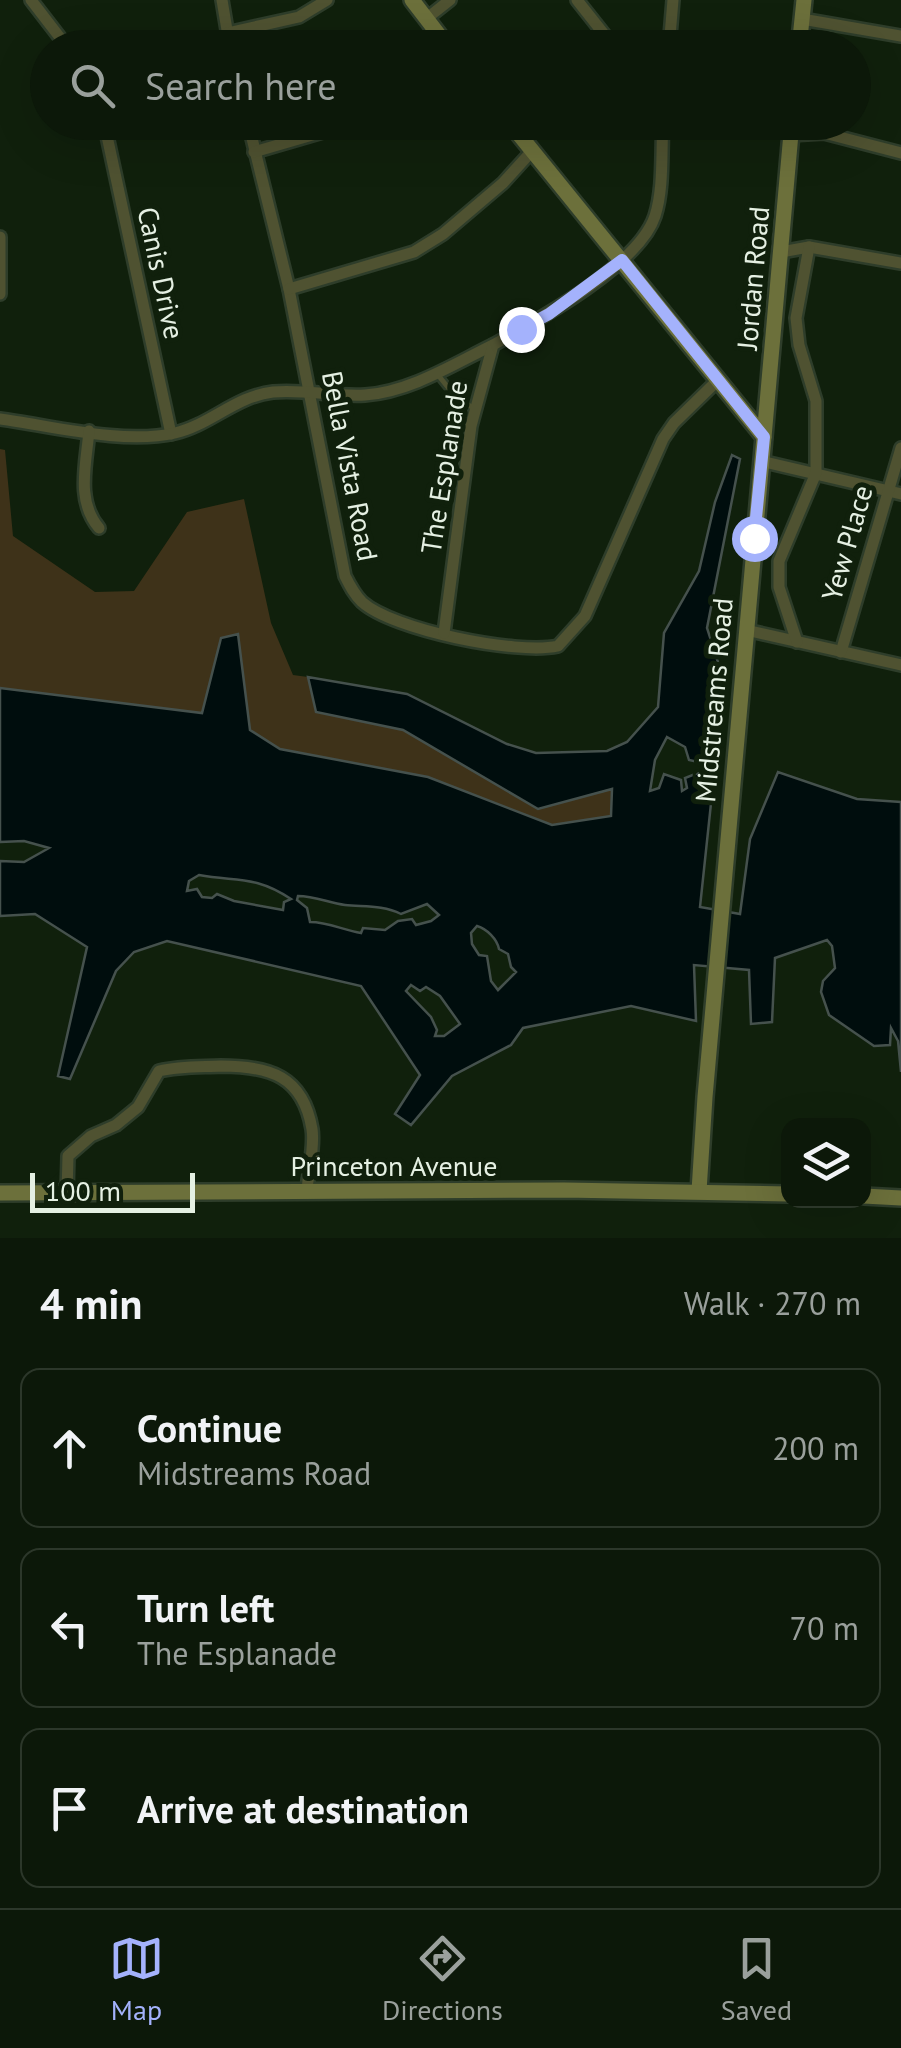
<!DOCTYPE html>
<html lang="en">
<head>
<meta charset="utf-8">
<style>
  :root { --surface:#0c1809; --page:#1a2517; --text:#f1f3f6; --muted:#9aa09c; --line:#2c372a; --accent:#a4b2fc }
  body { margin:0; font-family:"PT Sans",sans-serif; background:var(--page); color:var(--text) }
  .controls { position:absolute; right:30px; bottom:30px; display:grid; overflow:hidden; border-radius:20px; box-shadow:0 10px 40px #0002 }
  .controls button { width:90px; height:90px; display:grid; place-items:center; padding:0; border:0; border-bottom:2px solid var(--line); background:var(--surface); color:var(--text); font:50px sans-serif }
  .scale { position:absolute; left:30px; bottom:25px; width:165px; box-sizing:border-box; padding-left:10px; border:5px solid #e5f0e3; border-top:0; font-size:28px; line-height:35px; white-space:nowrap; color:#e5f0e3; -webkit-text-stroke:8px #10200c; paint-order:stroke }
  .stop { position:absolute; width:30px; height:30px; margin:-22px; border:8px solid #a4b2fc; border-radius:50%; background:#fff }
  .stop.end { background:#a4b2fc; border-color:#fff; box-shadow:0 2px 10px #0008 }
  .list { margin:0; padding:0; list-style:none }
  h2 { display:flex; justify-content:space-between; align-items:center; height:130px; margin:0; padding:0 40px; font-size:42px }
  h2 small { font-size:32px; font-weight:400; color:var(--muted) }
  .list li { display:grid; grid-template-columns:65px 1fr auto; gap:30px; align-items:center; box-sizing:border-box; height:160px; margin:0 20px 20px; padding:0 20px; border:2px solid var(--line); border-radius:20px }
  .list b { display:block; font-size:38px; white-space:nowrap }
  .list p { margin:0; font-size:32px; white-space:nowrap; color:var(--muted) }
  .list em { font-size:32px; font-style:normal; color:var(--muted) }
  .icon { flex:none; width:55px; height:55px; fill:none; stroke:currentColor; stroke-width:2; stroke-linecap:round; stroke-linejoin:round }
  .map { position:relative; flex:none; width:901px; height:1238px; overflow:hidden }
  .search { position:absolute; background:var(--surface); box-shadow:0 10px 40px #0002; left:30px; right:30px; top:30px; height:110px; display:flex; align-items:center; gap:25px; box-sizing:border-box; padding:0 35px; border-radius:55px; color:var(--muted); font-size:38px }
  .sheet { height:670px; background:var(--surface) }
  nav { display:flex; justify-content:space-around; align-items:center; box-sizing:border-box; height:140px; border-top:2px solid var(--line); background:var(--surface); font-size:28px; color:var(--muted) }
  nav a { display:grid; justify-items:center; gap:5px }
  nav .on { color:var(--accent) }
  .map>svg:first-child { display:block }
  .green { fill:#3e3219 }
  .water { fill:#000d0d; stroke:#45514d; stroke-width:2.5; fill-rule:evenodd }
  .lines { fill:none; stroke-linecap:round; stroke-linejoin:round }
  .lane-casing { stroke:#2e3d2a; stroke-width:10 }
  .street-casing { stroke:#2e3d2a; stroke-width:16 }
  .secondary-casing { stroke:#2e3d2a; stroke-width:20 }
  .lane { stroke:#4f5231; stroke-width:5 }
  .street { stroke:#4f5231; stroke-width:11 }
  .secondary { stroke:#6c703b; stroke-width:15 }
  .route { stroke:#a4b2fc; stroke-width:12 }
  .labels { text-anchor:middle; stroke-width:10; stroke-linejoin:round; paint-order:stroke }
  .street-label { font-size:28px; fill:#e5f0e3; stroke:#10200c }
</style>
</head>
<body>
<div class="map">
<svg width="901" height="1238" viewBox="0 0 901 1238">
  <rect width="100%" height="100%" fill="#10200c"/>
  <!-- green -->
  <path class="green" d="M0,449L5,450L13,536L95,592L134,591L187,512L244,499L271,623L293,675L308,677L316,712L403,730L538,809L613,788L611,816L552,825L428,777L280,749L250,730L238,635L221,638L202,713L0,688Z"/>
  <!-- water -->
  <path class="water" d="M732,455L740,459L707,628L724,681L700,907L740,914L750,839L778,772L857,799L901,802V1072L898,1041L891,1028L890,1045L874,1046L829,1015L821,992L823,981L835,968L832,946L827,940L775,958L772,1022L751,1024L749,970L694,965L696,1021L631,1006L523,1028L511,1045L452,1076L411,1125L395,1114L420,1075L361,986L167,941L134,952L116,971L70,1079L58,1076L87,947L35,914L0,916V861L24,862L49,848L24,841L0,842V688L202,713L221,638L238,634L250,730L280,749L428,777L552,825L611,816L612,789L538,809L403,730L316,712L308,677L407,694L507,744L536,753L607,751L627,742L658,707L664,633L699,571L715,502ZM667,737L685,747L689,760L703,763V771L685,778L687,788L682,791L681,780L664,774L659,788L650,791L655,760ZM199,875C237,882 255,875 291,899L284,902L283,910L234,901L217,894L212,898L202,897L197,889L187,891L189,881ZM298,896C315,896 329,903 345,905C364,907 383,905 401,914L427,904L439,915L431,921L416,925L412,919L398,921L385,930L363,928L361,933C343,930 328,922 310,922L307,908L297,900ZM477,926C487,929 497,939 499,949L508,954L511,967L516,972L498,990L491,981L487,956L479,955L472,944L471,933ZM411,985L420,991L426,987L440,996L460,1024L444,1036H435L437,1030L431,1017L406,991Z"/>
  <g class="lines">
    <defs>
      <path id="lane" d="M438,375L455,396L473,408"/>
      <g id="street">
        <path d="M31,0L68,48"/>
        <path d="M222,0L230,48"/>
        <path d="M577,0L615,48"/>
        <path d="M426,19L450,0"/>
        <path d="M802,19L901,36"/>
        <path d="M227,33L299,17L327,0"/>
        <path d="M669,48L673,0"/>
        <path d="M104,122L171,434"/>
        <path d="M248,122L289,289L345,576C350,586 354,594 362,602C393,630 517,655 558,646L585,616L663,439L674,423L717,381"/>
        <path d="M791,135L824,133L901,153"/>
        <path d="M254,152L357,122"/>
        <path d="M0,237V294"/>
        <path d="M781,252L809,247L901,263"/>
        <path d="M289,289L414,252L443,234L503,183L532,151"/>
        <path d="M0,419C52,426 124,445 175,433C210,425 236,396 273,392C304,389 335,397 365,395C410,392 454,364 493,345"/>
        <path d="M89,431C86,465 76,501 99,528"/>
        <path d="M761,461L901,494"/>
        <path d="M746,630L901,665"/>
        <path d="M444,633L471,426L493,345C538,320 639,265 655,216C664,188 661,152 663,122"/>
        <path d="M797,642L779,587V561L816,473V401L799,345L796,318L809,247"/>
        <path d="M841,652L901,448"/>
        <path d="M67,1193L68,1156L91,1136L116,1125L138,1107L159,1071C180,1066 200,1067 221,1066C270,1066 303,1076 312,1129C315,1147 308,1172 307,1191"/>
      </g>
      <g id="secondary">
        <path d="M412,0L449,48"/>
        <path d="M799,48L804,0"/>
        <path d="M509,122L764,437L705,1097L699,1191"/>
        <path d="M764,437L792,122"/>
        <path d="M0,1193L564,1190L788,1194"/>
        <path d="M864,1196L901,1198"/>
      </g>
    </defs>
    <!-- lane casing -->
    <use href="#lane" class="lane-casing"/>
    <!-- street casing -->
    <use href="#street" class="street-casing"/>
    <!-- secondary casing -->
    <use href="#secondary" class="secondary-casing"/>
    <!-- lane -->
    <use href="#lane" class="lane"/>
    <!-- street -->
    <use href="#street" class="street"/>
    <!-- secondary -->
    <use href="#secondary" class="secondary"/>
  </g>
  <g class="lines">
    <!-- route -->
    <path class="route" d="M521,329L549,314L622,260L764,437L754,538"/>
  </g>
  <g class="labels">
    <!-- street labels -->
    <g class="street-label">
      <text transform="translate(161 273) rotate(78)" y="10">Canis Drive</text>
      <text transform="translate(753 278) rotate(-85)" y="10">Jordan Road</text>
      <text transform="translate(350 466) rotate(79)" y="10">Bella Vista Road</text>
      <text transform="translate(444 467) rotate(-81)" y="10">The Esplanade</text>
      <text transform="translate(847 543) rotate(-74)" y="10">Yew Place</text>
      <text transform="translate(714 700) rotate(-85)" y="10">Midstreams Road</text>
      <text x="394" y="1176">Princeton Avenue</text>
    </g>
  </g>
</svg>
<div class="controls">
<button><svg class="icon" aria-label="layers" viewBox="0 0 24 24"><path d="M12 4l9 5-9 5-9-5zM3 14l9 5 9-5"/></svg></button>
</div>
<div class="scale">100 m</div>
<div class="stop" style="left:754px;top:538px"></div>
<div class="stop end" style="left:521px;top:329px"></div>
<div class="search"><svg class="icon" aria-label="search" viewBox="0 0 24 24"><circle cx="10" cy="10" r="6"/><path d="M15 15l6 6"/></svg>Search here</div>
</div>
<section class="sheet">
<h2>4 min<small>Walk · 270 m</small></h2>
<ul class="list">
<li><svg class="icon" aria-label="ahead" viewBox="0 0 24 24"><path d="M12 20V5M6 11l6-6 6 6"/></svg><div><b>Continue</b><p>Midstreams Road</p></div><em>200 m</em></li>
<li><svg class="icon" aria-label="left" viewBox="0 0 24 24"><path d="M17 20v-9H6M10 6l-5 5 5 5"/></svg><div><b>Turn left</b><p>The Esplanade</p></div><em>70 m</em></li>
<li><svg class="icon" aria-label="arrive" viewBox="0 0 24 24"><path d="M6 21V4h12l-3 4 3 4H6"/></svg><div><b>Arrive at destination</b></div></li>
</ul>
</section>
<nav>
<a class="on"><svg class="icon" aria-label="map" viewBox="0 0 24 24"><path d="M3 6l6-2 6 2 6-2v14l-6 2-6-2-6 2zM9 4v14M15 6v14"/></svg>Map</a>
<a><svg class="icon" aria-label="directions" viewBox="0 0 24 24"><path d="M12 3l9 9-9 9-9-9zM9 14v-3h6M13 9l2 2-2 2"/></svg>Directions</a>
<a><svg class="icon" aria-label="saved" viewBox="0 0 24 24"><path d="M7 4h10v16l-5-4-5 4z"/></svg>Saved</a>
</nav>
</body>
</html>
